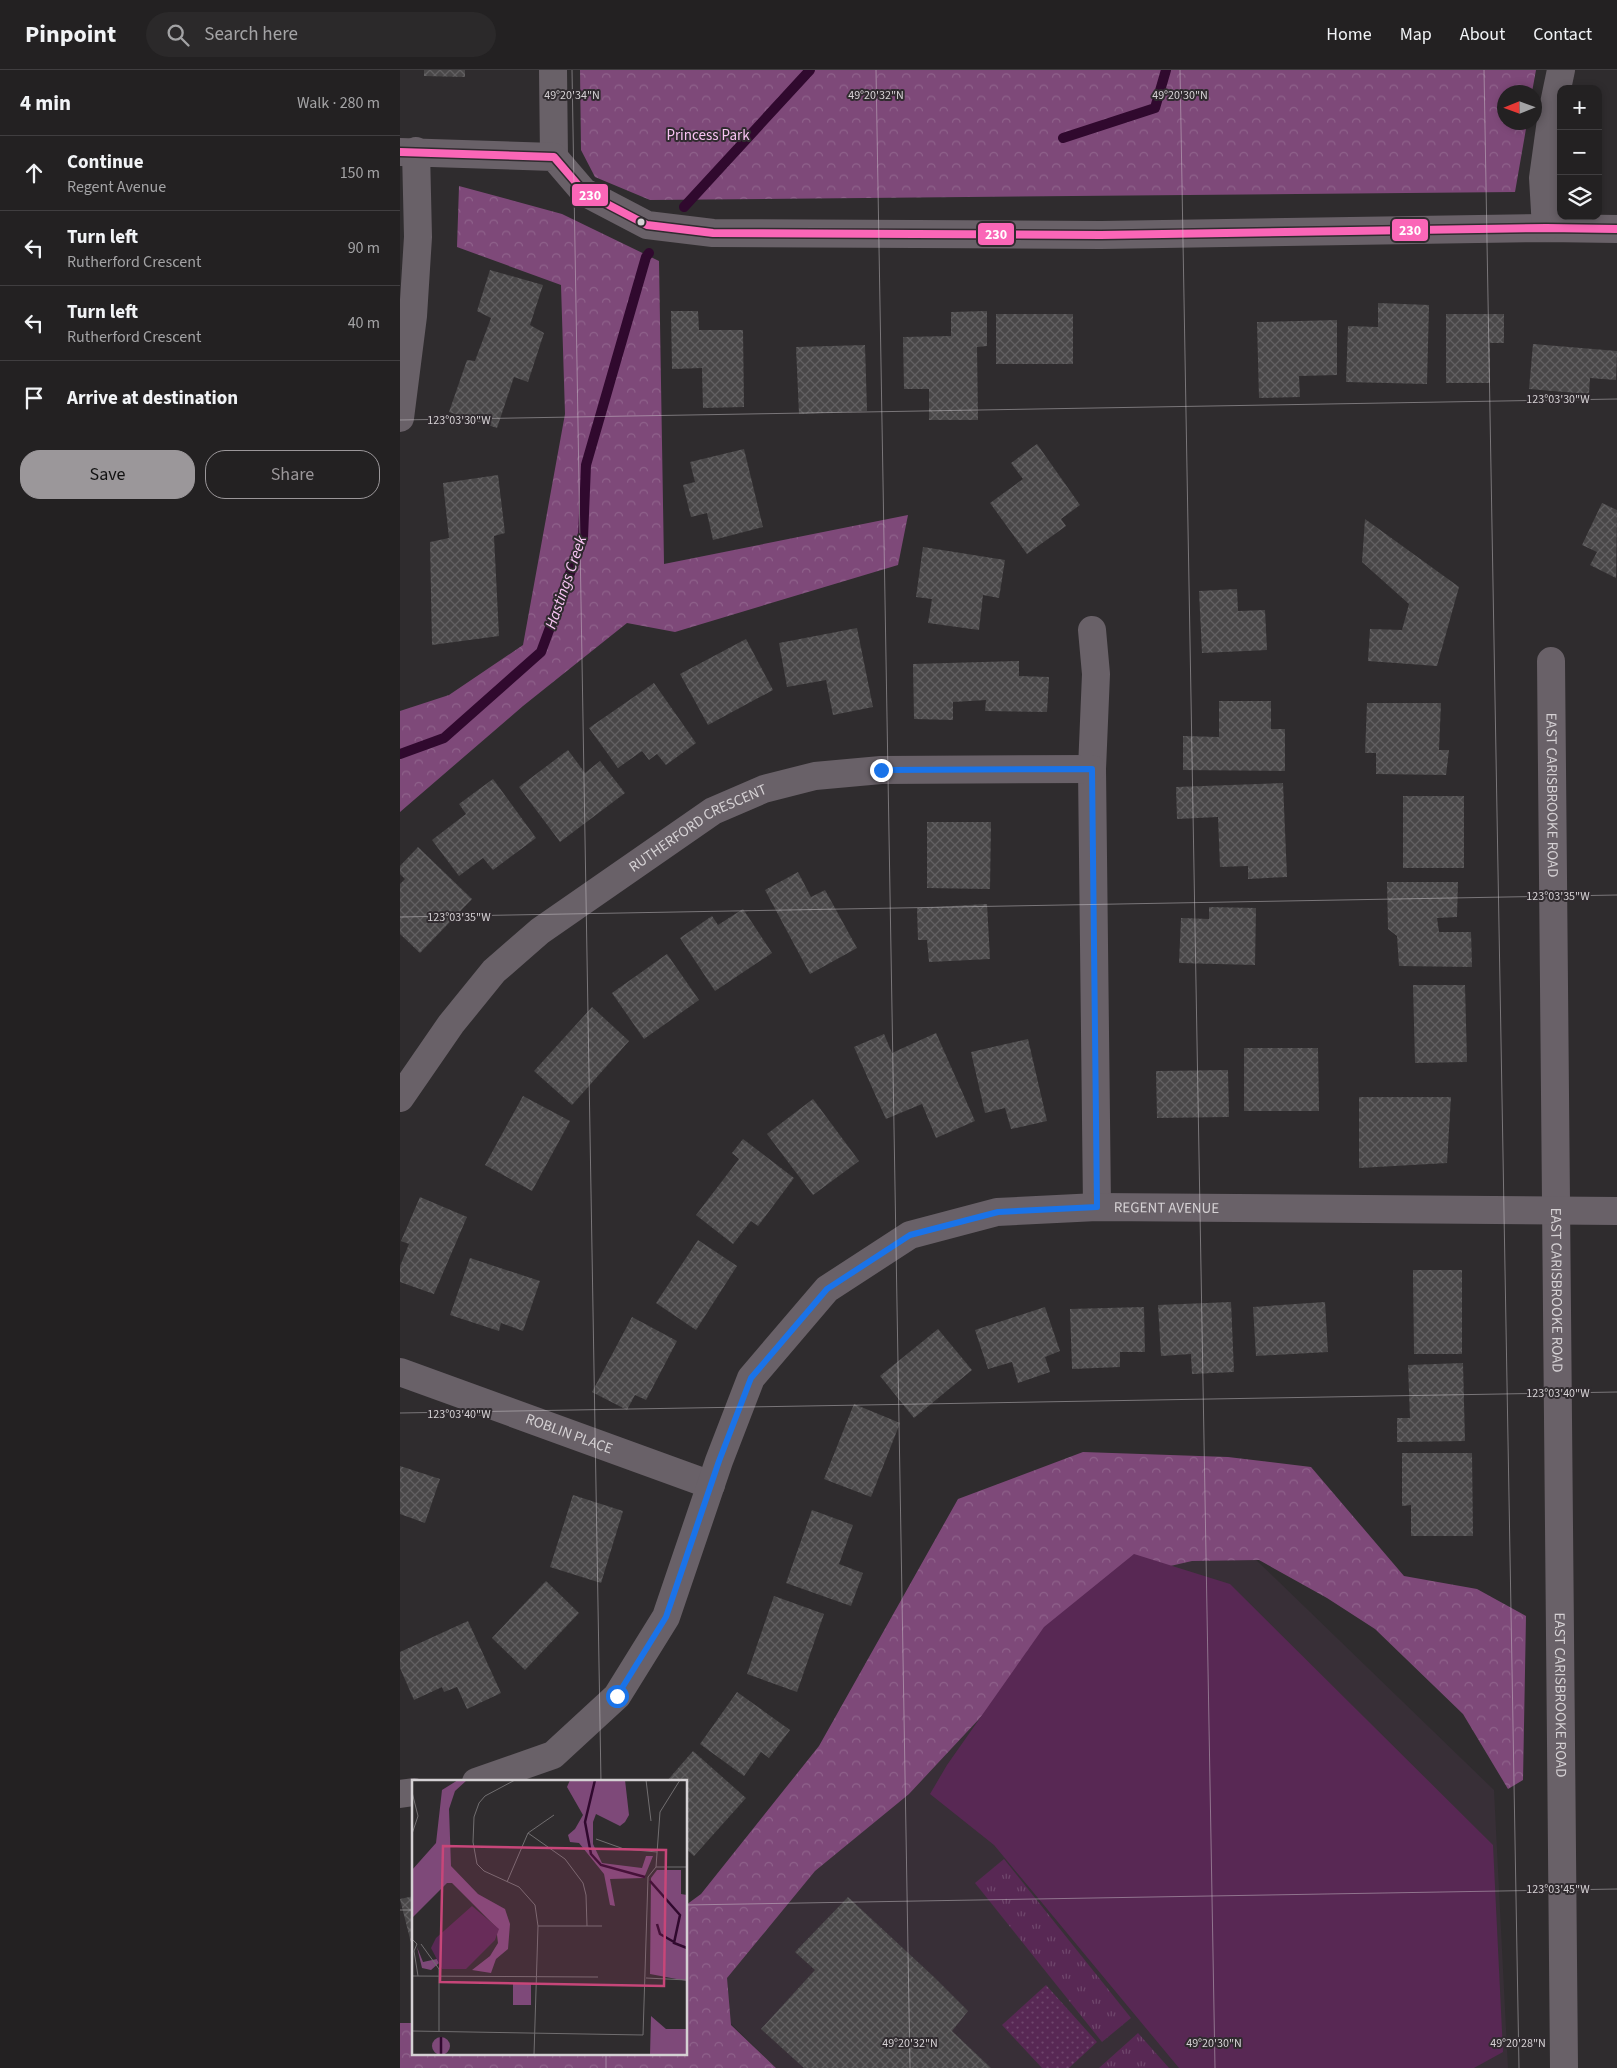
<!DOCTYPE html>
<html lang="en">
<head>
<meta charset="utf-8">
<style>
  :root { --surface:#232122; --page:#2b292a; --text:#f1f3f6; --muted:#a3a3a5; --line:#403e40; --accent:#9b979a }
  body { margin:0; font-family:"Source Sans 3",sans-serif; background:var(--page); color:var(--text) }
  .controls { position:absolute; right:15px; top:15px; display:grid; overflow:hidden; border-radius:10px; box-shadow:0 2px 8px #0003 }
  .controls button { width:45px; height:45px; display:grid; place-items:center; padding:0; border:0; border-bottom:1px solid var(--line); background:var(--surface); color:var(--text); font:25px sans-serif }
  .compass { position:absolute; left:1097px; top:15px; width:45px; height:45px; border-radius:50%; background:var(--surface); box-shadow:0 2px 8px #0003; rotate:269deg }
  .stop { position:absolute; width:15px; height:15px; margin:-11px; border:4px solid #1a73e8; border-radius:50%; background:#fff }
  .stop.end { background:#1a73e8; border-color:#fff; box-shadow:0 1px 5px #0008 }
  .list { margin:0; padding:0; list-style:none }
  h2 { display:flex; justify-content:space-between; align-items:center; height:65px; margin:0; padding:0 20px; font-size:21px }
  h2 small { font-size:16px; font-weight:400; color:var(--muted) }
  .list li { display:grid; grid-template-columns:32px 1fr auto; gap:15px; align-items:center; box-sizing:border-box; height:75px; padding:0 20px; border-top:1px solid var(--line) }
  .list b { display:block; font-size:19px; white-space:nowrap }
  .list p { margin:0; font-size:16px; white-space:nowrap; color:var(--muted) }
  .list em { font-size:16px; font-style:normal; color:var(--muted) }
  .actions { display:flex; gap:10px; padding:15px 20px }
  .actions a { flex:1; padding:11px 0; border:1px solid var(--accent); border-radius:20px; text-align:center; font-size:18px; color:var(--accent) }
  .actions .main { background:var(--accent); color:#111 }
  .icon { flex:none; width:28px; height:28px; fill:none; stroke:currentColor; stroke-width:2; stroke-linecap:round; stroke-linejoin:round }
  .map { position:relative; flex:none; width:1217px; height:1998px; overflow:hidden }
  header { display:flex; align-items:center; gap:30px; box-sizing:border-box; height:70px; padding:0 25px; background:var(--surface); border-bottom:1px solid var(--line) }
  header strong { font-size:24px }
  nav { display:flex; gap:28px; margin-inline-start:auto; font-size:18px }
  .search { width:350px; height:45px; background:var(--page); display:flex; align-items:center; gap:12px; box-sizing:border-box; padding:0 18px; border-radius:28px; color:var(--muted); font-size:19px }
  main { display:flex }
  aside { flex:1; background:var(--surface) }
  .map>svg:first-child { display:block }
  .built { fill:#382f37 }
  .grass { fill:url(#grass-tufts) }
  .forest { fill:url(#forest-crowns) }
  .park { fill:url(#park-dots) }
  .pitch { fill:#582854 }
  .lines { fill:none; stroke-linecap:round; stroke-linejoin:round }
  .stream { stroke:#30092e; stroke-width:10 }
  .building { fill:url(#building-cross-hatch) }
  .minor { stroke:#696168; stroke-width:28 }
  .bus-1-casing { stroke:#302b2f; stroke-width:11 }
  .bus-1 { stroke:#fa66b7; stroke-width:8 }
  .route { stroke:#1a73e8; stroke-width:6 }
  .ticks { fill:none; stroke:#d5d1d4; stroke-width:1; stroke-opacity:0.45 }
  .bus-dot { fill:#d5d1d4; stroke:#302b2f; stroke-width:2 }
  .labels { text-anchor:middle; stroke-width:4; stroke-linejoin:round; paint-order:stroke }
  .park-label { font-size:15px; fill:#f9c4f3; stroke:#302b2f }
  .street-label { font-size:15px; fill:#d5d1d4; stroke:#302b2f }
  .water-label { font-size:16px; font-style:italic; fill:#fac6f5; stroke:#302b2f }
  .inset-river { fill:none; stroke:#30092e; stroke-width:2.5 }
  .inset-road { fill:none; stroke:#716e70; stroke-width:1 }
  .view { fill:#c74679; fill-opacity:0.15; stroke:#c74679; stroke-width:2.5 }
  .inset-edge { fill:none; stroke:#d5d1d4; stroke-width:2.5 }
  .ticks-label { font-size:12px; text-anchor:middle; fill:#d5d1d4; stroke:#302b2f; stroke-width:4; stroke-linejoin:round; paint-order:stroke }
  .line-badge { stroke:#302b2f; stroke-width:2 }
  .badge-label { font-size:14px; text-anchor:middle; font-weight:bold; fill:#fff }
</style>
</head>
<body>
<header>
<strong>Pinpoint</strong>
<div class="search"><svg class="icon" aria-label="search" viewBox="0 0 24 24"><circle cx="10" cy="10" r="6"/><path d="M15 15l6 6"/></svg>Search here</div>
<nav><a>Home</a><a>Map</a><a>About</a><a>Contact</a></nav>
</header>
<main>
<aside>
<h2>4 min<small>Walk · 280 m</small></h2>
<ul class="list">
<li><svg class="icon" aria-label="ahead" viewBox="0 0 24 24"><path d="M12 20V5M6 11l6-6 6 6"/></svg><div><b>Continue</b><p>Regent Avenue</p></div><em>150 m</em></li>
<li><svg class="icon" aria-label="left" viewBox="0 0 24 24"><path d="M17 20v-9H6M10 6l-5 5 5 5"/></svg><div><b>Turn left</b><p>Rutherford Crescent</p></div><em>90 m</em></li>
<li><svg class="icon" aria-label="left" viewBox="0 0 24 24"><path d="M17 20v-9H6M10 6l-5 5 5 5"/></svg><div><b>Turn left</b><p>Rutherford Crescent</p></div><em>40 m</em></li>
<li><svg class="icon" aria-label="arrive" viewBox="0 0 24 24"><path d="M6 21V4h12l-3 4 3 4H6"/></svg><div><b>Arrive at destination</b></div></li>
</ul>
<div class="actions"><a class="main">Save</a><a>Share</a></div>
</aside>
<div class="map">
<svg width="1217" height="1998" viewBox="0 0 1217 1998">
  <defs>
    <pattern id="grass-tufts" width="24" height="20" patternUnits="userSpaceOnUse" patternTransform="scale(1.25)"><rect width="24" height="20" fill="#582854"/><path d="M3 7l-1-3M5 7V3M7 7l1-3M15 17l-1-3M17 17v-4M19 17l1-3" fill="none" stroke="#6f466c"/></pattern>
    <pattern id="forest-crowns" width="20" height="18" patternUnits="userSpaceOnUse" patternTransform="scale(1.25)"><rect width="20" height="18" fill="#7e4979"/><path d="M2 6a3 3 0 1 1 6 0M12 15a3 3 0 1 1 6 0" fill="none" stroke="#8f628b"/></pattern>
    <pattern id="park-dots" width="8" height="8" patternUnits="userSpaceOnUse" patternTransform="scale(1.25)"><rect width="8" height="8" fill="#582854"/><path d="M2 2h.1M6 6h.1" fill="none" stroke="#6f466c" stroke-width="1.8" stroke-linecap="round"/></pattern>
    <pattern id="building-cross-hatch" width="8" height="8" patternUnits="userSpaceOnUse" patternTransform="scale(1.25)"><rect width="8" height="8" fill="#494748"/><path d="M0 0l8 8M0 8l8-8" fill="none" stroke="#626062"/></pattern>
  </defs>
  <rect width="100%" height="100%" fill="#2f2c2e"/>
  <!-- built -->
  <path class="built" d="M819,1454L1094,1720L1108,1998H376L298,1921L690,1476Z"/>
  <!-- grass -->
  <g class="grass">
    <path d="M604,1789L731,1948L702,1972L575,1813Z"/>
    <path d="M738,1963L769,1998H699Z"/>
  </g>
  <!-- forest -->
  <g class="forest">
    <path d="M180,0H1136L1132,22H1104V52L1127,53L1115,122L250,130L195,107L181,80Z"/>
    <path d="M59,116L162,144L259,191L264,494L508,445L498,495L275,562L227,553L123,636L0,742V641L49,625L123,575L165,344L161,215L57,177Z"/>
    <path d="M683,1382L828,1387L911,1397L1004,1506L1077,1519L1126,1546L1123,1710L1108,1719L1063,1644L975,1559L927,1528L859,1490L792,1491L718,1508L593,1634L509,1724L415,1801L327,1908L331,1955L376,1998H0V1953H14V1984H286V1835L301,1824L419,1676L558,1429Z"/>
  </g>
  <!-- park -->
  <path class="park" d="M646,1915L697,1972L669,1998H642L602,1955Z"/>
  <!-- pitch -->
  <path class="pitch" d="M734,1484L830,1514L1093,1775L1103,1982L1074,1998H779L594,1775L530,1724L547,1695L644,1557Z"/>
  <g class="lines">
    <!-- stream -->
    <g class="stream">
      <path d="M663,68L755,38L766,0"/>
      <path d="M284,137L410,0"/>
      <path d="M0,684L44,668L141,582L183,468L186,395L246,187L249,183"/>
    </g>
  </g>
  <!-- building -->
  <g class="building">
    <path d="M24,0H65V7L24,6Z"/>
    <path d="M90,200L143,215L130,255L144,263L128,312L114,307L97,358L49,342L67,290L75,291L91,248L77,241Z"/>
    <path d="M978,233L1029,235L1027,314L946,312L948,256L978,257Z"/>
    <path d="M271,241H298L299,260H343L344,337L303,338L302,298L272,299Z"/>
    <path d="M587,241V276L577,277L578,350H529V319H504L503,267L551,266V242Z"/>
    <rect x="596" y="244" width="77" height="50"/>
    <path d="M1046,244H1104V273H1090V313H1046Z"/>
    <path d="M937,250V305L899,306L900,327L859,328L857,252Z"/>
    <path d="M1133,274L1217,281L1216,310L1190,308L1189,324L1129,319Z"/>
    <path d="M465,275L467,341L399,344L396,277Z"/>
    <path d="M637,374L680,435L661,449L666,456L627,484L590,433L623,409L611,393Z"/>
    <path d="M344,379L363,457L313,470L307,443L291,447L283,415L295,412L290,392Z"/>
    <path d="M98,405L105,463L94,466L99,566L32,575L30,472L49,468L43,413Z"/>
    <path d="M1202,433L1217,440L1216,508L1190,495L1197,482L1182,475Z"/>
    <path d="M965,449L1059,517L1037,596L968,591L970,559L1002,560L1009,534L962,492Z"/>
    <path d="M523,477L605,490L599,528L583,525L579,560L528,553L532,529L516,527Z"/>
    <path d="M837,519L838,541L865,540L867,580L802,583L799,521Z"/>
    <path d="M457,558L473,637L433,645L426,610L387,617L379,573Z"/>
    <path d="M346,569L373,620L308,655L280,604Z"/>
    <path d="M619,591V606L649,607L647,642L585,641L586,630L553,632V650L514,649L513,594Z"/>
    <path d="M254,613L296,673L266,695L257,684L249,690L242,681L218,698L189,658Z"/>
    <path d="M819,631H871V659H885V701L783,700V666L819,667Z"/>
    <path d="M967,633H1041L1039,680H1049L1046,705L976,704V683H965Z"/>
    <path d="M168,680L185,703L200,691L225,723L160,772L119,717Z"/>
    <path d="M93,709L136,768L93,800L83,788L59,806L32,770L66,744L59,734Z"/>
    <path d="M883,713L887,807L848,809V796L820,797L818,747L777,749L776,717Z"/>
    <rect x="1003" y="726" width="61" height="72"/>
    <path d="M527,752H591L590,819L527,818Z"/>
    <path d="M18,777L72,829L20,883L0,864V814L5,809L0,804V796Z"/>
    <path d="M398,802L411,827L425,820L457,878L410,904L365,820Z"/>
    <path d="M987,812H1058L1057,847L1037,848L1039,862H1071L1072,897L999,896L997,866L988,859Z"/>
    <path d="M587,834L590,889L529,892L527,870H518L517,838Z"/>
    <path d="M809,837L856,838L855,895L779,893L781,848L809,849Z"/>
    <path d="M343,839L372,883L315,921L280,868L312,846L318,855Z"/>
    <path d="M267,884L299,930L244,969L212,923Z"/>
    <path d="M1013,915H1065L1067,992L1015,993Z"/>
    <path d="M192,937L229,971L172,1035L134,1001Z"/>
    <path d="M536,963L575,1051L536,1068L522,1034L486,1049L454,977L484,964L492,983Z"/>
    <path d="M628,969L647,1051L611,1059L605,1038L585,1043L571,982Z"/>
    <path d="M844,978H918L919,1041H844Z"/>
    <path d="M828,1000L829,1047L757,1048L756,1001Z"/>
    <path d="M123,1026L170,1051L132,1121L85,1095Z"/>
    <path d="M959,1027H1051L1047,1093L959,1098Z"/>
    <path d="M413,1029L459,1091L413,1125L367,1064Z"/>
    <path d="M343,1069L394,1108L358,1156L351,1151L333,1174L296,1145L339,1089L332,1083Z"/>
    <path d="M20,1127L67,1147L34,1224L0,1212V1196L9,1174L1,1171Z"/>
    <path d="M298,1170L337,1196L296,1260L256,1233Z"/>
    <path d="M70,1188L140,1211L123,1261L101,1253L99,1261L50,1245Z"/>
    <path d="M1013,1200H1062V1284H1014Z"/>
    <path d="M831,1232L834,1302L792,1304L791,1284L761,1286L758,1235Z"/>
    <path d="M925,1232L928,1282L856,1286L853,1237Z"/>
    <path d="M645,1237L660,1281L645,1287L650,1302L618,1313L612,1292L588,1299L575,1260Z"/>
    <path d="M744,1237L745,1282H720V1297L672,1299L670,1239Z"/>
    <path d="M232,1247L277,1271L246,1330L235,1325L227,1340L192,1322Z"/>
    <path d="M538,1259L572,1300L514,1348L480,1306Z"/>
    <path d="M1063,1293L1065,1371L997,1372V1348H1010L1008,1295Z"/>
    <path d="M454,1334L500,1353L471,1427L424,1409Z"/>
    <path d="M1002,1383H1072L1073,1466H1011V1435L1002,1436Z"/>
    <path d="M0,1396L40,1409L25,1453L0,1444Z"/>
    <path d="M173,1425L223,1441L201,1513L150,1497Z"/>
    <path d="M412,1440L453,1455L439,1494L463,1503L451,1536L386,1513Z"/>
    <path d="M146,1511L179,1543L125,1600L92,1568Z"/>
    <path d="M374,1526L424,1544L397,1622L347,1604Z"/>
    <path d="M68,1551L101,1623L67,1639L57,1617L44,1622L42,1617L14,1630L0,1598V1582Z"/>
    <path d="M337,1622L390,1660L369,1688L361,1682L344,1706L300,1674Z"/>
    <path d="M293,1681L346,1728L294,1786L286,1779V1712H266Z"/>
    <path d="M14,1826V1881H13L0,1829Z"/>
    <path d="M448,1827L535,1908L568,1941L552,1961L591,1998H404L361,1959L415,1900L395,1882Z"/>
  </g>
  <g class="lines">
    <!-- minor -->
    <g class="minor">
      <path d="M153,0L154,87"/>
      <path d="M0,82L154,87L184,122L247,155L313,163L701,165L1146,158L1217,159"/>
      <path d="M1146,158L1143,108L1152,43L1161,0"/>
      <path d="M0,348L13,246L18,167L16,81"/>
      <path d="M692,560L696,604L692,699L697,1137"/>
      <path id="s1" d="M1151,591L1164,1998"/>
      <path id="s2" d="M0,1028L51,954L94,901L140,861L313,741L364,719L415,706L481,700L692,699"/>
      <path id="s3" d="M0,1302L311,1415"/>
      <path id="s4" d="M76,1712L153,1685L217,1626L266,1547L319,1391L351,1308L427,1219L510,1165L597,1142L697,1137L1217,1141"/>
      <path d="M0,1724L14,1722"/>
    </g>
    <defs>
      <path id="bus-1" d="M0,82L154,87L184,122L247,155L313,163L701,165L1146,158L1217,159"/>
    </defs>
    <!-- bus-1 casing -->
    <use href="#bus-1" class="bus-1-casing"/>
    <!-- bus-1 -->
    <use href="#bus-1" class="bus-1"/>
  </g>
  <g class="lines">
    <!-- route -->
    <path class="route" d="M217,1626L266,1547L319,1391L351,1308L427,1219L510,1165L598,1142L697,1137L692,699L481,700"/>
  </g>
  <!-- ticks -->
  <path class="ticks" d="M172,0L201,1712M476,0L510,1998M780,0L815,1998M1084,0L1119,1998M0,350L1217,329M0,847L1217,825M0,1343L1217,1322M286,1835L1217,1819M0,1840H14M206,1984V1998"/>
  <!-- markers -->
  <circle class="bus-dot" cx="241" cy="152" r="4.5"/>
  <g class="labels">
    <!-- park labels -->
    <g class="park-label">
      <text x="308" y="70">Princess Park</text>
    </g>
    <!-- street labels -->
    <g class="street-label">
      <text dy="5" stroke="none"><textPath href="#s1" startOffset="134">EAST CARISBROOKE ROAD</textPath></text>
      <text dy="5" stroke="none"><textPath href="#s2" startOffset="408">RUTHERFORD CRESCENT</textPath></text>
      <text dy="5" stroke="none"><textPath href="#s4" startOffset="991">REGENT AVENUE</textPath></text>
      <text dy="5" stroke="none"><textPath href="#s1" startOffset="629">EAST CARISBROOKE ROAD</textPath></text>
      <text dy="5" stroke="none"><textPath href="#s3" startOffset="180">ROBLIN PLACE</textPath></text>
      <text dy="5" stroke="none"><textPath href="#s1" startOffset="1034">EAST CARISBROOKE ROAD</textPath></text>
    </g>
    <!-- water labels -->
    <g class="water-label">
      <text transform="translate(165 512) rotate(-71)" y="6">Hastings Creek</text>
    </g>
  </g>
  <!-- overview -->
  <g transform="translate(12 1710)">
    <rect width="275" height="275" fill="#2f2c2e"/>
    <path d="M46,0H55L43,11L37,29L39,86L66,114L93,129L98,144L96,169L84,179L79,193L60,190L78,176L86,163L84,147L40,103H35L0,138V90L24,63L30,10ZM158,0H213L217,35L213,42L208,46L184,34L181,42V64L190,83L230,88L234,76H241L232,98L198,99L203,126L198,125L192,94L167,63L158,62L156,55L163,49L171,35L155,7ZM245,90H269V114L275,115V201L238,194L239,98ZM5,167L11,182L25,179L27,183L19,190L10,188ZM101,204H119V225H101ZM239,236L254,249H275V275H238ZM20 266a9 9 0 1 1 18 0a9 9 0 1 1-18 0Z" fill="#7e4979"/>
    <path d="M60,126L87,149L83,160L54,189H30L19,168L24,158Z" fill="#582854"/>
    <path class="inset-river" d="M183,0L173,42L179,74L189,85L233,97M238,101L268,135L262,163L275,168M245,144L248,154L262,162M29,275V257"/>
    <path class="inset-road" d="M103,0L73,16L67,23L62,37L61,62L65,84L72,91L107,107L123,125L126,146L122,275M234,0L239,41M0,12L6,36L0,54M116,53L153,79L171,103L174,115L175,146M184,59L212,69L245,72M244,87H275M95,102L116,53L142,35M126,146H190M0,159L5,164L2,171L6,196M9,164L27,189V251M0,196L186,197M234,198L275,200M0,251L231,255L236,97L244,87L248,32L268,0"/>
    <path class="view" d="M31,66L254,70L252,206L28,202Z"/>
    <rect width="275" height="275" class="inset-edge"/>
  </g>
  <g class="ticks-label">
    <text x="172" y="29">49°20'34"N</text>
    <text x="476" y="29">49°20'32"N</text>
    <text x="780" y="29">49°20'30"N</text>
    <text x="1158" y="333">123°03'30"W</text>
    <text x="59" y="354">123°03'30"W</text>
    <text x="1158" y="830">123°03'35"W</text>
    <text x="59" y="851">123°03'35"W</text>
    <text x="1158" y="1327">123°03'40"W</text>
    <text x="59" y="1348">123°03'40"W</text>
    <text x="1158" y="1823">123°03'45"W</text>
    <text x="510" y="1977">49°20'32"N</text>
    <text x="814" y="1977">49°20'30"N</text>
    <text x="1118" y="1977">49°20'28"N</text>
  </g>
  <g class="line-badge">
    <rect x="171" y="113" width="38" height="24" rx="5" fill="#fa66b7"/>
    <rect x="991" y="148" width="38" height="24" rx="5" fill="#fa66b7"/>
    <rect x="577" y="152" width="38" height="24" rx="5" fill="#fa66b7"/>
  </g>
  <g class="badge-label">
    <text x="190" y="130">230</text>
    <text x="1010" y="165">230</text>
    <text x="596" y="169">230</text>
  </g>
</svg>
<div class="controls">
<button>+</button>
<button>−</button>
<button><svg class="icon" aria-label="layers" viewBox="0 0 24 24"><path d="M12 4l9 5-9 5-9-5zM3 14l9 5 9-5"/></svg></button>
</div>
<svg class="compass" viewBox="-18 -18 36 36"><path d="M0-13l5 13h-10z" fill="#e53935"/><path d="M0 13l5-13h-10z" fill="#a3a3a5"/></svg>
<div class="stop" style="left:217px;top:1626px"></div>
<div class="stop end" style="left:481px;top:700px"></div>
</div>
</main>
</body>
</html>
